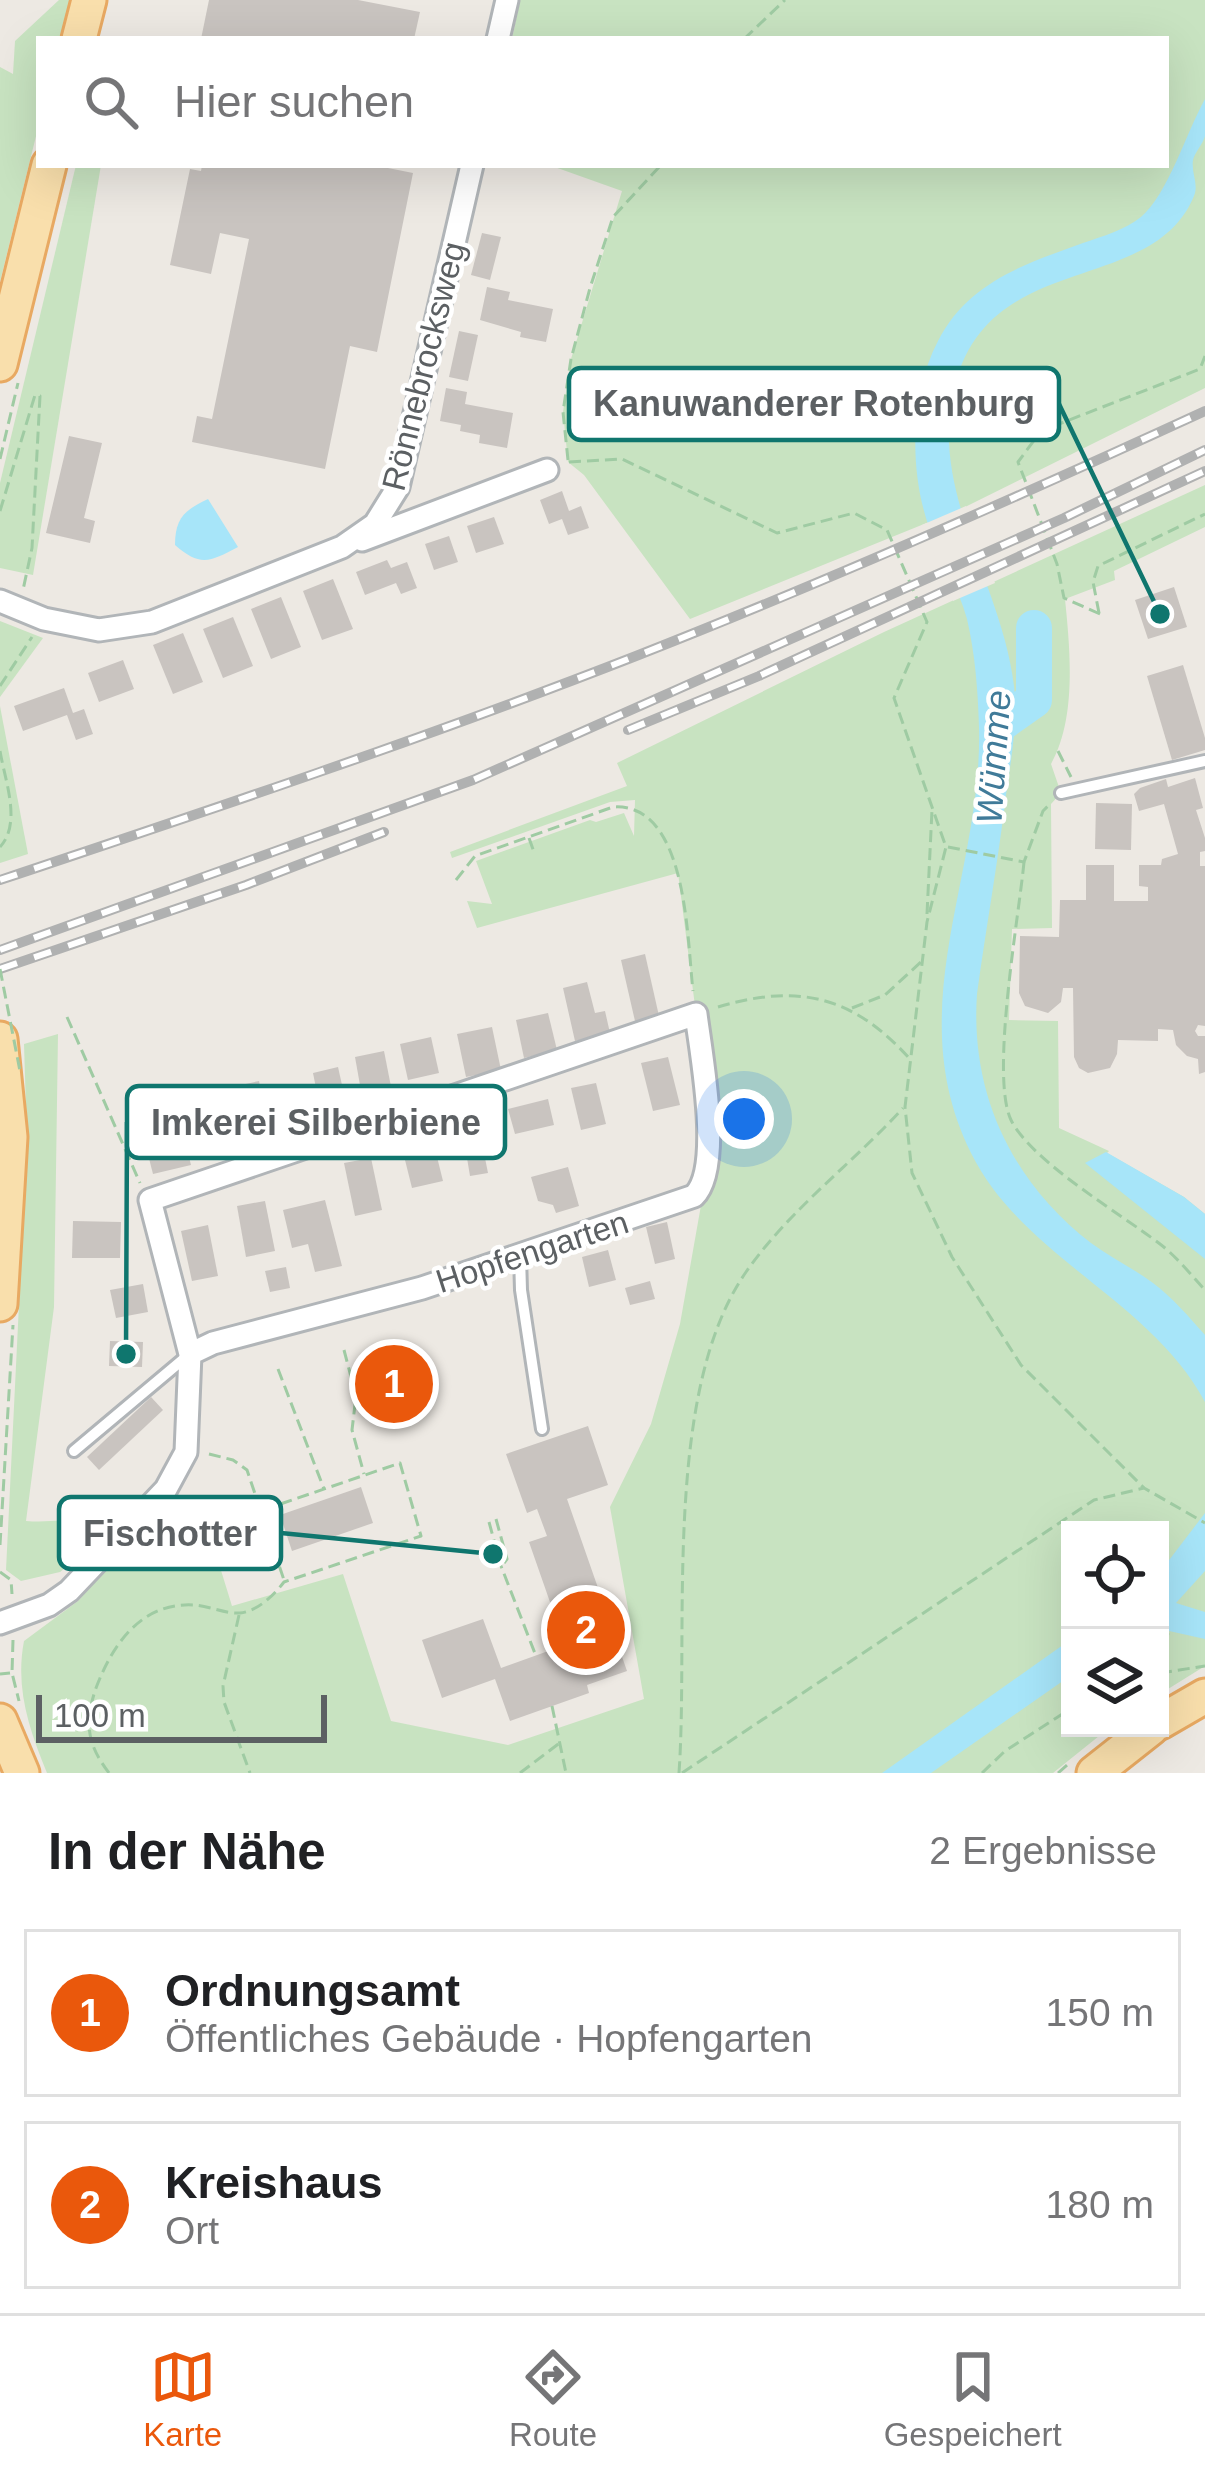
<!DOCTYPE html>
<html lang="de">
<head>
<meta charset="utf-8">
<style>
  :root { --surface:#fff; --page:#f2f2f2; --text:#202124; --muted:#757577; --line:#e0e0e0; --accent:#ea580c }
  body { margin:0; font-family:Arial,sans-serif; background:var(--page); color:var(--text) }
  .controls { position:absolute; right:36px; bottom:36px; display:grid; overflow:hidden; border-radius:0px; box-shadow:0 12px 48px #0002 }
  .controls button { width:108px; height:108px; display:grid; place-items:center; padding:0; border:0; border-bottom:3px solid var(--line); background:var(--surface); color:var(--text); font:60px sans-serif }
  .scale { position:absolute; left:36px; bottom:30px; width:291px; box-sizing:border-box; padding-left:12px; border:6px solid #5c6063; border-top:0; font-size:33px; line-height:42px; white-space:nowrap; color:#5c6063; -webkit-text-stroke:9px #fff; paint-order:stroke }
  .you { position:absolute; left:744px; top:1119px; width:42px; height:42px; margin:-30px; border:9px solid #fff; border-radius:50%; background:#1a73e8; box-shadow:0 0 0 18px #1a73e833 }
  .badge { display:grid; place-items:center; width:78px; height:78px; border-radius:50%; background:var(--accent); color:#fff; font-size:39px; font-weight:700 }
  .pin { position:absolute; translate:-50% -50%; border:6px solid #fff; box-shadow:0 3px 12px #0006 }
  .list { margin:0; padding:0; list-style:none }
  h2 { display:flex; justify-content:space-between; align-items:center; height:156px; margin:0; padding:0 48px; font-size:51px }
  h2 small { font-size:39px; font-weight:400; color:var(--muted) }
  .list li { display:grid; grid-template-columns:78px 1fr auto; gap:36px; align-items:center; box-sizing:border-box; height:168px; margin:0 24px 24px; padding:0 24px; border:3px solid var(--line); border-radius:0px }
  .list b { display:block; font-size:45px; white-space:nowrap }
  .list p { margin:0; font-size:39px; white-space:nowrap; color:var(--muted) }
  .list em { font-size:39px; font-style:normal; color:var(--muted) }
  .icon { flex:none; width:66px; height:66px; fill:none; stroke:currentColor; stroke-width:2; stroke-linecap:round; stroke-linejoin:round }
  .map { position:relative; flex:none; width:1205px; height:1773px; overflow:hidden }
  .search { position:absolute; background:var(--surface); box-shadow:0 12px 48px #0002; left:36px; right:36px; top:36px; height:132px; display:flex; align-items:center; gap:30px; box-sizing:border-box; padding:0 42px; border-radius:0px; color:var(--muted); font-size:45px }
  .sheet { height:540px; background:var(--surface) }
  nav { display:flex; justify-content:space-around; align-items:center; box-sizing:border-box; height:168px; border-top:3px solid var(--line); background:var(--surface); font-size:33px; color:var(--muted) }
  nav a { display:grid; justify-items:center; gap:6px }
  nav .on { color:var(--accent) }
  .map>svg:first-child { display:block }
  .green { fill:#c8e3c1 }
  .water { fill:#a7e5f9 }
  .pier { fill:#ede9e3 }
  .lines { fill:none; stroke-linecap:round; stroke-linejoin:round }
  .river { stroke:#a7e5f9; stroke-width:36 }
  .building { fill:#c9c4c0 }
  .lane-casing { stroke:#b1b5b8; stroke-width:16 }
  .street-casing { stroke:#b1b5b8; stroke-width:27 }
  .primary-casing { stroke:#e8a962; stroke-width:39 }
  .path { stroke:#9fcba3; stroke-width:3; stroke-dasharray:12 6; stroke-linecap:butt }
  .lane { stroke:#fff; stroke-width:10 }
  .street { stroke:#fff; stroke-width:21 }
  .primary { stroke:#f9dfac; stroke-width:33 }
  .rail-casing { stroke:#b0b1b1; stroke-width:10 }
  .rail { stroke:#fff; stroke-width:6; stroke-dasharray:18; stroke-linecap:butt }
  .path-bridge { stroke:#9fcba3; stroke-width:3; stroke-dasharray:12 6; stroke-linecap:butt }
  .labels { text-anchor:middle; stroke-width:9; stroke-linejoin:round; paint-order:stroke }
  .street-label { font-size:33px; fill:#5c6063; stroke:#fff }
  .water-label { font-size:36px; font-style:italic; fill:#407b99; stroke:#fff }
  .leader { fill:none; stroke:#0f766e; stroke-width:4.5 }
  .callout-dot { fill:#0f766e; stroke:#fff; stroke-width:4.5 }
  .callout { fill:#fff; stroke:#0f766e; stroke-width:4.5 }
  .callout-label { font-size:36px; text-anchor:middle; font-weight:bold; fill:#5c6063 }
</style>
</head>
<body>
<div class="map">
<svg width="1205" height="1773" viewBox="0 0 1205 1773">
  <rect width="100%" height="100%" fill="#ede9e3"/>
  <!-- green -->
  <g class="green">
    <path d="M59,0H70L60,39H39V124L0,282V67L13,74L15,41Z"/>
    <path d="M520,0H1205V388L961,509L690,619L584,475L568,462L563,412L571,359L622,191L549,165H1166V39H512Z"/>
    <path d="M76,165H101L33,575L0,568V483Z"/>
    <path d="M1205,485V527L1114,571L1115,580L1065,599C1070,649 1077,718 1051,764L1061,793L1051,804L1052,928L1012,929L1009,1020L1058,1021L1059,1128L1109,1151L1107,1153L1184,1197L1205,1214V1666L1160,1694V1530H1070V1728H1109L1053,1773H47C29,1729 15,1688 24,1641L78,1601L174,1494L203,1512L232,1606L343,1574L391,1721L508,1745L644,1699L610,1507L651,1424L680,1324L706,1177L696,1014L678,873L477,928L467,901L492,904L476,861L590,820L596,822L624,813L634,836L635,800L610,802L452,858L450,852L627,786L617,763L884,632Z"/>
    <path d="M0,621L43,638L0,697Z"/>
    <path d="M0,706L28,854L0,863Z"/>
    <path d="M58,1034L54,1307L26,1521C61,1524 72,1512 102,1539L60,1572L21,1581L6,1570L27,1141L24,1044Z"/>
  </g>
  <!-- water -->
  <g class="water">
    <path d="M1205,99C1205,111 1205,125 1205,136C1203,144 1195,152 1193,160C1191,173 1199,184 1194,196C1152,297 990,248 955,385C927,490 1002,583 1014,686C1018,722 1011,760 1006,795C998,862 986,928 977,994C970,1094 1012,1182 1091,1243C1111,1258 1133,1268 1153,1283C1173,1298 1189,1317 1205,1335V1402C1150,1299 1023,1258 971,1153C899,1008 983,875 979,727C978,691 975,653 967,619C958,587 940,557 929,527C909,471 910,394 938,341C968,282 1025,264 1083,243C1103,236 1125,230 1141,217C1168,194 1186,133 1205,99Z"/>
    <path d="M208,499L238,547C210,562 200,567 175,545C175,519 184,510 208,499Z"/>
    <path d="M1106,1152L1184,1197L1205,1214V1259L1085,1163Z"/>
    <path d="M1205,1513V1571L1176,1603L1205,1612V1639L1160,1629V1572Z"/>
    <path d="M1070,1640V1676L931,1773H882Z"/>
  </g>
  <!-- pier -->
  <path class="pier" d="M966,506L995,583L953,601L922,525Z"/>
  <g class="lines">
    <!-- river -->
    <path class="river" d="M1003,722L1034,700V628"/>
  </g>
  <!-- building -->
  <g class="building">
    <path d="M209,0H358L420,12L414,39H201Z"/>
    <path d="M202,165H373L413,173L377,352L350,346L325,469L192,442L197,416L212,419L249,239L220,233L211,274L170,265L190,169L201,171Z"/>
    <path d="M482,233L501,237L490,280L471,275Z"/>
    <path d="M487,287L510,292L508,300L553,309L546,342L520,337L521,332L480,320Z"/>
    <path d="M459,331L478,335L468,381L449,377Z"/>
    <path d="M446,388L467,392L465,404L513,413L507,448L479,443L480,435L460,431L461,425L440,421Z"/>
    <path d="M69,436L102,443L84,518L95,521L90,543L46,533Z"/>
    <path d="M562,491L569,511L581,506L589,528L568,535L562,519L549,524L540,500Z"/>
    <path d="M494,517L504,544L476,553L467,526Z"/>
    <path d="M449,536L458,562L434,570L425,544Z"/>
    <path d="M387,560L391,568L407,562L417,588L401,594L396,583L365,595L356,572Z"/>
    <path d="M333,579L353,629L322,640L303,591Z"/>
    <path d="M1174,587L1187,627L1148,639L1135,600Z"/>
    <path d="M281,597L301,647L271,659L251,609Z"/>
    <path d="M233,617L253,666L223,678L203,629Z"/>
    <path d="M183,633L203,682L173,694L153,645Z"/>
    <path d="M123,660L134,689L99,702L88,673Z"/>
    <path d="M1183,665L1205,738V750L1172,760L1147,676Z"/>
    <path d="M64,688L73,713L84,709L93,734L76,740L67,715L23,731L14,706Z"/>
    <path d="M1195,778L1203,808L1196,810L1205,838V851L1200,852V866H1205V1026L1198,1025L1195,1031L1198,1036H1205V1072L1199,1074L1198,1059L1187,1056L1176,1045L1173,1030L1158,1029V1041L1118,1040L1117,1054L1110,1068L1088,1073L1079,1068L1074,1057L1073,988H1063L1061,1002L1048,1013L1025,1006L1019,993L1020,936L1059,937L1060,900H1086V865H1114V901H1148V887L1139,886V865H1161L1162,859L1178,854L1164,804L1139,811L1134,794L1140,788L1166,779L1168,787Z"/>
    <path d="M1096,803L1132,804L1131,850L1095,849Z"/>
    <path d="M645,954L659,1016L635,1021L621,960Z"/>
    <path d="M587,982L595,1013L605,1011L610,1033L575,1041L563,988Z"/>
    <path d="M548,1013L557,1050L524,1058L516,1020Z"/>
    <path d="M492,1027L501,1070L466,1077L457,1034Z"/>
    <path d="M431,1037L439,1073L408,1080L400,1044Z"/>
    <path d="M384,1051L395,1107L365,1113L355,1057Z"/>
    <path d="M668,1057L680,1105L653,1111L641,1063Z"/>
    <path d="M338,1067L348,1112L322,1118L313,1073Z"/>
    <path d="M259,1081L265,1111L281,1108L287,1135L252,1142L241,1085Z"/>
    <path d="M596,1083L606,1124L581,1130L571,1088Z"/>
    <path d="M548,1099L554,1125L515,1134L508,1109Z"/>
    <path d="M221,1109L232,1153L204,1159L194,1116Z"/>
    <path d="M181,1125L191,1165L153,1174L143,1135Z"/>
    <path d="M479,1128L488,1173L470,1176L467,1158L456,1160L451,1133Z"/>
    <path d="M433,1141L443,1181L412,1188L402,1148Z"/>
    <path d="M371,1158L382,1210L355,1216L344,1163Z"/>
    <path d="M568,1167L579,1206L556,1213L553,1205L538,1201L531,1177Z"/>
    <path d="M325,1200L342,1266L315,1272L308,1244L292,1248L283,1210Z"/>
    <path d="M265,1201L275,1251L246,1257L237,1206Z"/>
    <path d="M73,1221L121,1222L120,1258H72Z"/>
    <path d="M667,1222L675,1259L655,1264L646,1227Z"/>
    <path d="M208,1225L218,1276L192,1281L181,1231Z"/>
    <path d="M608,1250L616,1280L589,1287L582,1257Z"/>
    <path d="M286,1267L290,1288L270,1292L265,1271Z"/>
    <path d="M650,1281L655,1299L630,1305L625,1288Z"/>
    <path d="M143,1284L148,1312L116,1318L110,1290Z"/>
    <path d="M110,1341L143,1342L142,1367L109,1366Z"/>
    <path d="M408,1358L416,1398L376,1406L368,1366Z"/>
    <path d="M151,1397L163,1410L99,1470L87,1457Z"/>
    <path d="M588,1426L608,1485L567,1499L627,1671L587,1685L589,1693L510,1721L495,1679L442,1698L422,1640L483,1619L501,1668L565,1645L529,1542L547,1536L537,1509L527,1513L506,1454Z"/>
    <path d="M361,1487L373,1523L292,1551L280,1515Z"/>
  </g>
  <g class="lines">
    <defs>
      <g id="lane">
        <path d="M1061,793L1205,761"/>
        <path d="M520,1256L521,1290L542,1429"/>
        <path d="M74,1451L186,1357"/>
      </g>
      <g id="street">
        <path d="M498,39L507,0"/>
        <path d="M362,540L547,470"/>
        <path d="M0,601L44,619L99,630L152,622L342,547L375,524L398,487L472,165"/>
        <path d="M0,1623L49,1605L69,1591L166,1489L186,1452L190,1354L150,1200L696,1014C701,1054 723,1168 694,1196L422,1288L213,1343L190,1354"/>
      </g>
      <g id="primary">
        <path d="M79,39L89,0"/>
        <path d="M0,364L49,165"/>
        <path d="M0,1039L10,1137L0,1304"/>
        <path d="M0,1721L22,1773"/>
        <path d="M1160,1722L1205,1696"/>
        <path d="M1094,1773L1151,1728"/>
      </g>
    </defs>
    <!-- lane casing -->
    <use href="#lane" class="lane-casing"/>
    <!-- street casing -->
    <use href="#street" class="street-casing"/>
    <!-- primary casing -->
    <use href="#primary" class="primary-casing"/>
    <!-- path -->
    <g class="path">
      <path d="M744,39L785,0"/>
      <path d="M0,459L18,383"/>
      <path d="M568,460L563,412L571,359L590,288L613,217L661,165"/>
      <path d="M569,462L622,459L777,533L854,513L887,530L927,622L894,698L946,847L927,922L905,1107L912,1173L952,1257L1021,1365L1144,1488"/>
      <path d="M0,511L35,395L40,396L32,548L23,590"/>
      <path d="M1099,613L1093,582L1098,566L1205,514"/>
      <path d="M1100,614L1064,598L1057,564L1018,462L1041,431L1200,369L1205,356"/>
      <path d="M0,686L32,637"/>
      <path d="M0,751C5,781 22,823 0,847"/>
      <path d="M1058,751L1071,777"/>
      <path d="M529,838L535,855"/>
      <path d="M948,847L1024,862L1043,811L1049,805"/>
      <path d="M1024,862C1019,916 990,1076 1011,1120C1032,1162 1121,1214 1160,1244C1177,1257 1191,1275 1205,1290"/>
      <path d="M456,880L475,856L613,807C688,802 687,941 693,991"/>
      <path d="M927,914L932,810"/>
      <path d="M718,1007C798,983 853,996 909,1058"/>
      <path d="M852,1008L885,995L922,961"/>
      <path d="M67,1017L140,1183"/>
      <path d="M344,1350L356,1396L352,1430L364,1474"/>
      <path d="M278,1369L324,1489"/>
      <path d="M209,1454L233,1460L247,1470L284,1580"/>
      <path d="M496,1519L507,1559L504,1563"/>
      <path d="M489,1522L501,1566L536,1656"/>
      <path d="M0,1545L13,1325"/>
      <path d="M0,1572L11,1580L12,1594"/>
      <path d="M239,1615L223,1686L224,1702L250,1773"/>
      <path d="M13,1640L12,1673L19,1701"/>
      <path d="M1160,1662L1169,1630"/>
      <path d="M1160,1673L1205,1666"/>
      <path d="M0,1674L10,1673"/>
      <path d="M552,1706L566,1773"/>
      <path d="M109,1773C87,1744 84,1723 96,1688C113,1643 142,1602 194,1605C209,1606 226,1614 240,1613C258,1611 274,1595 284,1582L421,1536L400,1463L260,1511"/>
      <path d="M520,1773L561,1742"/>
      <path d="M679,1773C689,1628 662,1393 746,1272C790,1209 852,1164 903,1108"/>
      <path d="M682,1773L1094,1500L1144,1488L1205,1523"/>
      <path d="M982,1773L1005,1751L1070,1709"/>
      <path d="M1058,1773L1067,1765"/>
    </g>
    <!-- lane -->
    <use href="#lane" class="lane"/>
    <!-- street -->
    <use href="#street" class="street"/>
    <!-- primary -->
    <use href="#primary" class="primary"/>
    <defs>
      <g id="rail">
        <path d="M628,730L759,676L1205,471"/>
        <path d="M0,880C213,809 426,738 636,656C828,581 1018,497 1205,411"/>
        <path d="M0,950L473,780L1064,518L1205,450"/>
        <path d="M0,969L246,885L384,832"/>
      </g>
    </defs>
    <!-- rail casing -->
    <use href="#rail" class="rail-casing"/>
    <!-- rail -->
    <use href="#rail" class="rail"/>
    <!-- path-bridge -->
    <path class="path-bridge" d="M0,969L20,1071"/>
  </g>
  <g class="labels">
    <!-- street labels -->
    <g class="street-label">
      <text transform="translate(423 366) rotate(-76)" y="12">Rönnebrocksweg</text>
      <text transform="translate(532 1251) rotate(-18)" y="12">Hopfengarten</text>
    </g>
    <!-- water labels -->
    <g class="water-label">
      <text transform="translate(993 757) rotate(-86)" y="13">Wümme</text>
    </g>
  </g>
  <!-- callouts -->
  <path class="leader" d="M1160 614L1059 404M126 1354L127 1122M493 1554L281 1533"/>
  <g class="callout-dot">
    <circle cx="1160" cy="614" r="12"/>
    <circle cx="126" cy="1354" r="12"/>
    <circle cx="493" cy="1554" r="12"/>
  </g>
  <g class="callout">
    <rect x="569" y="368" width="490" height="72" rx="12"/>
    <rect x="127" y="1086" width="378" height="72" rx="12"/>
    <rect x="59" y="1497" width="222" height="72" rx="12"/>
  </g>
  <g class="callout-label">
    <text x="814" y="416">Kanuwanderer Rotenburg</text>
    <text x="316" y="1135">Imkerei Silberbiene</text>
    <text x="170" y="1546">Fischotter</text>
  </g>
</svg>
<div class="controls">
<button><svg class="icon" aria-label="locate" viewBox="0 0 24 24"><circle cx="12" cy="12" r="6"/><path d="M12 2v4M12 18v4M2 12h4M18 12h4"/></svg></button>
<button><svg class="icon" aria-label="layers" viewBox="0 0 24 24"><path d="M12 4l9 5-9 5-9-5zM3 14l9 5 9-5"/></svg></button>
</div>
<div class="scale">100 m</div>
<div class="you"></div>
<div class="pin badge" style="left:394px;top:1384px">1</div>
<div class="pin badge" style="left:586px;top:1630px">2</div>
<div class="search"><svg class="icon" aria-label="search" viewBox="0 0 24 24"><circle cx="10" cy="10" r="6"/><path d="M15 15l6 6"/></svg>Hier suchen</div>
</div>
<section class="sheet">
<h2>In der Nähe<small>2 Ergebnisse</small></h2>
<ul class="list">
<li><span class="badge">1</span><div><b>Ordnungsamt</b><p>Öffentliches Gebäude · Hopfengarten</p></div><em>150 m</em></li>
<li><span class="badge">2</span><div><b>Kreishaus</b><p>Ort</p></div><em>180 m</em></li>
</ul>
</section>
<nav>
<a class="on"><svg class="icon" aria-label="map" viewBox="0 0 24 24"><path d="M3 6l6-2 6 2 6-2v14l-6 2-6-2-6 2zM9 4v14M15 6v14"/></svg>Karte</a>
<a><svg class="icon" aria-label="directions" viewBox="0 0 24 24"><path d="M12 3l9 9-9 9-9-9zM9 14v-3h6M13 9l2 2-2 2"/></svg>Route</a>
<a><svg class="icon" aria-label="saved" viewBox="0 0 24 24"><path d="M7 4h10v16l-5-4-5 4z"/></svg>Gespeichert</a>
</nav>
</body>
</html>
